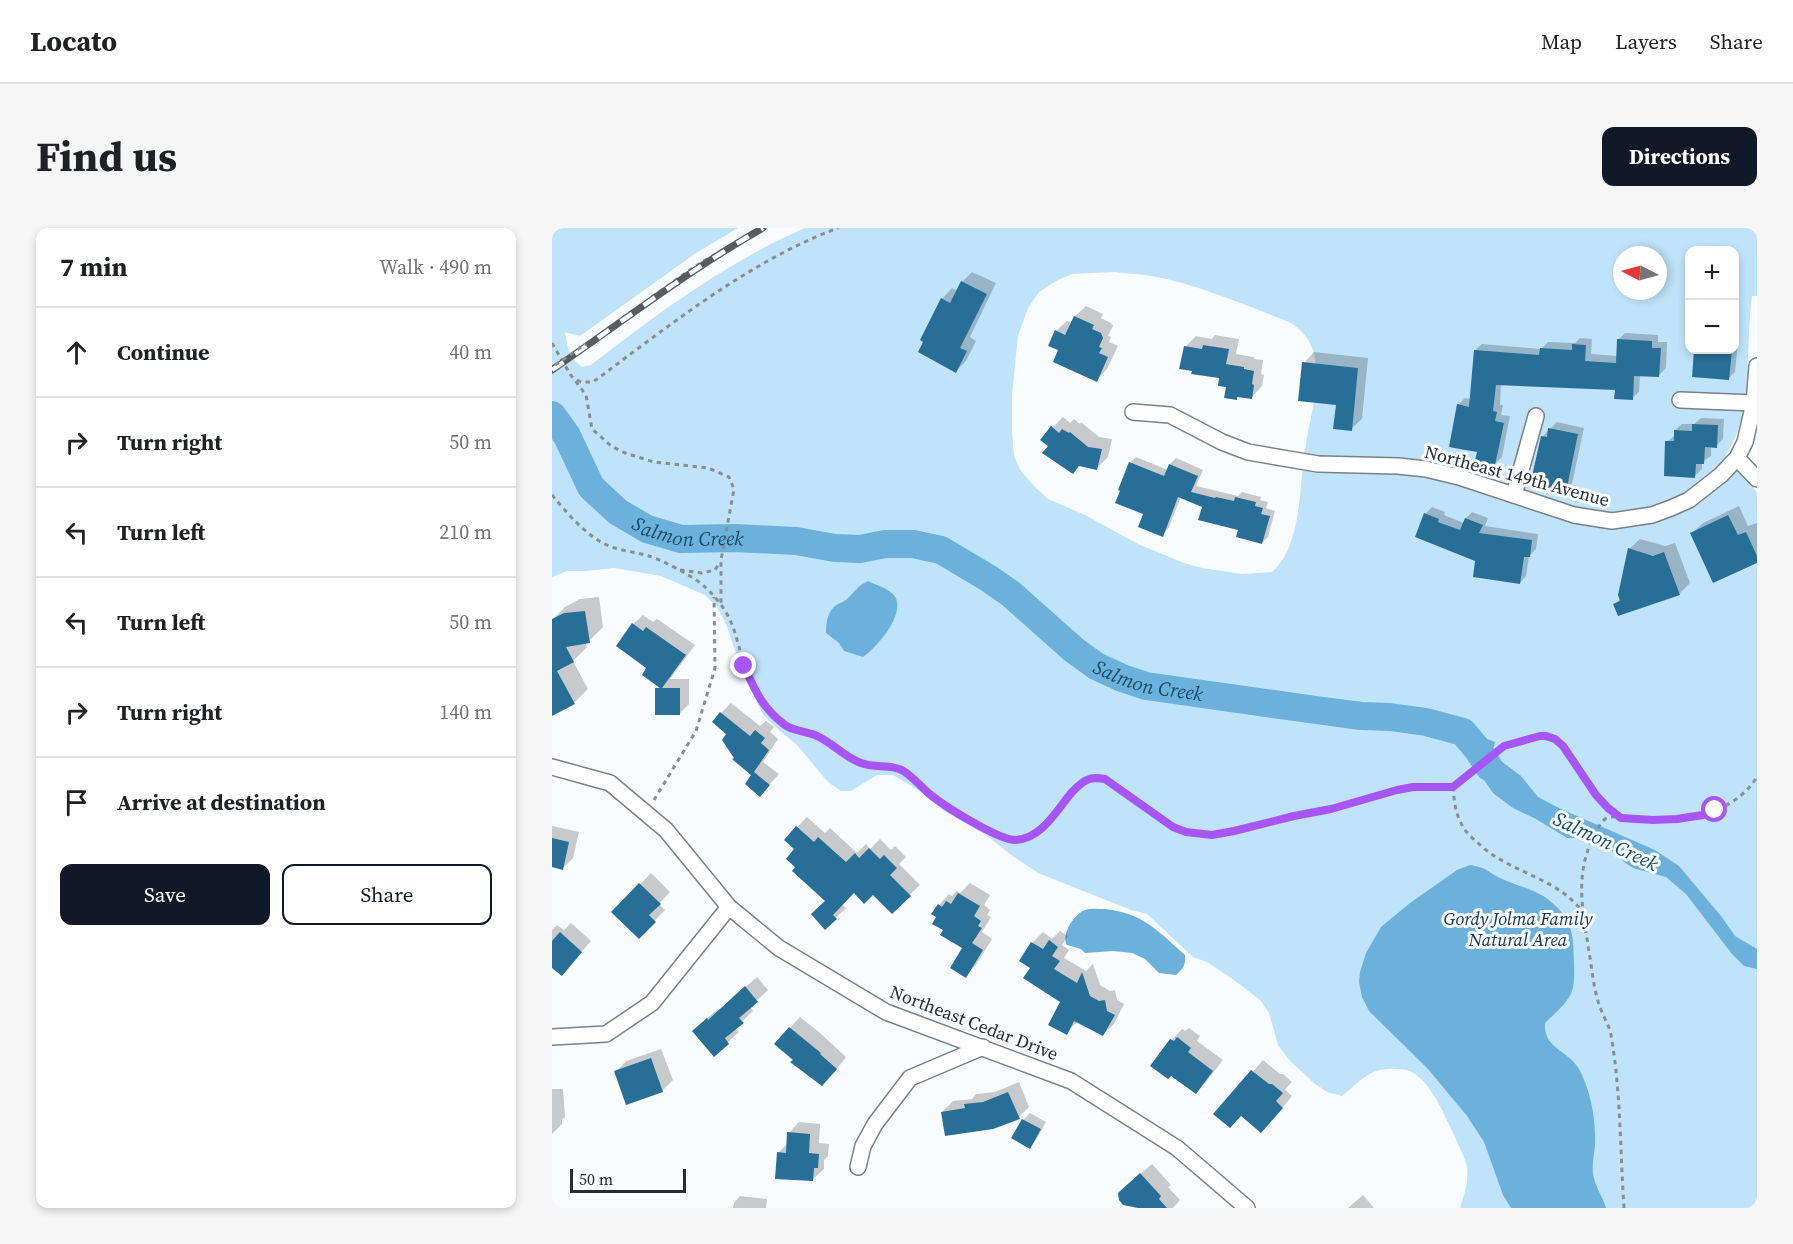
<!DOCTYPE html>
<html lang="en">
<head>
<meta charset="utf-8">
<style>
  :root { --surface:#fff; --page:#f6f6f6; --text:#202124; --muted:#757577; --line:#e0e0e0; --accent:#111827 }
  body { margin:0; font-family:"Source Serif 4",serif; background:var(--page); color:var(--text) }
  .controls { position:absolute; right:18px; top:18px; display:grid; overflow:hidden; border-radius:12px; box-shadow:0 3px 9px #0003 }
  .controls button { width:54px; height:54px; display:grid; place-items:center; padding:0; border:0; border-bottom:2px solid var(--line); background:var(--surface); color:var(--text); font:30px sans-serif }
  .compass { position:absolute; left:1061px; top:18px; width:54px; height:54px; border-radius:50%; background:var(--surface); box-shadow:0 3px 9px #0003; rotate:276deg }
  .scale { position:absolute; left:18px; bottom:15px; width:116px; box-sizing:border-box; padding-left:6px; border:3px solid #292c2e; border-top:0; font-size:16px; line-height:21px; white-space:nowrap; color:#292c2e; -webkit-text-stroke:4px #f9fcfe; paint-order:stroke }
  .stop { position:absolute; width:18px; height:18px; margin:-14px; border:4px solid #a855f7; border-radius:50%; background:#fff }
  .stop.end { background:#a855f7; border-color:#fff; box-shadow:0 2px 6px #0008 }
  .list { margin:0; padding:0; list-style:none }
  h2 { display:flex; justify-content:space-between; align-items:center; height:78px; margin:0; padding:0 24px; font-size:26px }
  h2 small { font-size:20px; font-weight:400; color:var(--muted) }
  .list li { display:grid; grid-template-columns:39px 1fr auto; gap:18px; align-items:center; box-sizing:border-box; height:90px; padding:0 24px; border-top:2px solid var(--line) }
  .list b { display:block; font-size:22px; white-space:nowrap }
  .list em { font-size:20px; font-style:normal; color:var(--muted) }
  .actions { display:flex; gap:12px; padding:18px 24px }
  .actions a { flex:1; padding:14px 0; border:2px solid var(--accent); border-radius:12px; text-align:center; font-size:21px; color:var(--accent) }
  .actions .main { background:var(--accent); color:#fff }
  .icon { flex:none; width:33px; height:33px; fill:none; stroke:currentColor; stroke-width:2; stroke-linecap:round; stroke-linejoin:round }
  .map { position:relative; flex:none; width:1205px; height:980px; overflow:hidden; border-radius:12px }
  header { display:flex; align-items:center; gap:36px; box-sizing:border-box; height:84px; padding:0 30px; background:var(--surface); border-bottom:2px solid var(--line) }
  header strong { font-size:28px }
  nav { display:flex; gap:33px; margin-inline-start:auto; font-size:21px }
  .intro { display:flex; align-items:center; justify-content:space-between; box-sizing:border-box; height:144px; padding:0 36px }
  h1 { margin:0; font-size:42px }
  .button { padding:15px 27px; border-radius:12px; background:var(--accent); color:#fff; font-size:21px; font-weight:700 }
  main { display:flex; gap:36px; padding:0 36px }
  aside { flex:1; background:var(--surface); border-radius:12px; box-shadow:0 3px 9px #0003 }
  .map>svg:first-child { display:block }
  .green { fill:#bfe3fa; fill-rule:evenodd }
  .water { fill:#6cb1dc }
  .shadow { fill:#0003 }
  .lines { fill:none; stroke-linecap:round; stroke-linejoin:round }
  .river { stroke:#6cb1dc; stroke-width:28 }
  .building { fill:#286f97 }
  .street-casing { stroke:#798086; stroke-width:18 }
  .path { stroke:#8b8e90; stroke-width:3; stroke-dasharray:4.5 4.5; stroke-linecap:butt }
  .street { stroke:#fff; stroke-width:15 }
  .rail-casing { stroke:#595c5e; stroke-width:7 }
  .rail { stroke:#f9fcfe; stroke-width:4.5; stroke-dasharray:14; stroke-linecap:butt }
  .path-bridge { stroke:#8b8e90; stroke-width:3; stroke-dasharray:4.5 4.5; stroke-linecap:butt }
  .route { stroke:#a855f7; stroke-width:8 }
  .labels { text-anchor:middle; stroke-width:6; stroke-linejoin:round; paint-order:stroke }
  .street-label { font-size:18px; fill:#292c2e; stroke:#f9fcfe }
  .park-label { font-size:18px; font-style:italic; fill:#153447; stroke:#f9fcfe }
  .water-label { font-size:20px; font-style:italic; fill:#164c6a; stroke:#f9fcfe }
</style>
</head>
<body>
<header>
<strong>Locato</strong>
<nav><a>Map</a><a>Layers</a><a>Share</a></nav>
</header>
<div class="intro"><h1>Find us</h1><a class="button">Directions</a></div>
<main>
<aside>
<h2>7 min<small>Walk · 490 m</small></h2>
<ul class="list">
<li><svg class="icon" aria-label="ahead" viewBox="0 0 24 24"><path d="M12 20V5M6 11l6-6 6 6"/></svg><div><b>Continue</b></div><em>40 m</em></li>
<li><svg class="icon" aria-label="right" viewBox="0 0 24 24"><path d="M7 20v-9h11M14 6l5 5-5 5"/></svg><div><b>Turn right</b></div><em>50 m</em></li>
<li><svg class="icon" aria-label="left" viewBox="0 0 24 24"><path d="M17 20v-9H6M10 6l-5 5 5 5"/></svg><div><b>Turn left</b></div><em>210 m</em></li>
<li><svg class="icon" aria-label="left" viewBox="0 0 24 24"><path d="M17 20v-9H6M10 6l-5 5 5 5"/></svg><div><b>Turn left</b></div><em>50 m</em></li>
<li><svg class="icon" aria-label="right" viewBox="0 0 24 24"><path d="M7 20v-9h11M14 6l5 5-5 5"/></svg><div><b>Turn right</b></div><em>140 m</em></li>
<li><svg class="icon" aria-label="arrive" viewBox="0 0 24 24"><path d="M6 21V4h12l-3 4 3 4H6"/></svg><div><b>Arrive at destination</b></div></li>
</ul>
<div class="actions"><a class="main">Save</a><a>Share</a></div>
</aside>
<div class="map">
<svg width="1205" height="980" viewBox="0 0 1205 980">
  <rect width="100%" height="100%" fill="#f9fcfe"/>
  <!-- green -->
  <path class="green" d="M0,0H186L144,25L28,108L13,104C16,121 16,128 30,139L39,137C106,85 175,34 253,0H1205V68H1200C1193,118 1202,185 1174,227L1195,250L1205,265V980H908C912,968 917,952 915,939C913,929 907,919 903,909C892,887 882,858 860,844C852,840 837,840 828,842C813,845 802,859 790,868L775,864L762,855L738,833L726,817L717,785L708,772L682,752L655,734L641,729L595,686L579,682L486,645L459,627L434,607L392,583L368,563L341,547H325L299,563H289L276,554L245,517L221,497L210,485L190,442L174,396L165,379L153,367L109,348L62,340L34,343H15L0,349ZM1138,22H1182V122H1138ZM1070,27H1106V63H1070ZM563,44C575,46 588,46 600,48C647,57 693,77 737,94C749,101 759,112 762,126C770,158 757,190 753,222C747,258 750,318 720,344L690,346L650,340L632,335L586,316L533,287L496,271L482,258L468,242L462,228L460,205V166L466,108L476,80L487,64L504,53L520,46Z"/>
  <!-- water -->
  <g class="water">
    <path d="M316,353C324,357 335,360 341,366C357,383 325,420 311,429L292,423L287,415L274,405C274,395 275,385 283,378C286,375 291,375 295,371C304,363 305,358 316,353Z"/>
    <path d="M914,503L943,514L941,522L949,533L969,548L986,569L1009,581L1103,622L1127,638L1169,688L1183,708L1205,721V741L1192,738L1180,726L1134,666L1114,649L1081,640L1072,634L1066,625L1049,619L1032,610H1015L984,591L961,580L941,565L930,549L920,529Z"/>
    <path d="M918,637C936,640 934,643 948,650C964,658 984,661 998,673C1022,692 1021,708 1022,735C1022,744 1023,754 1020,763C1016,775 1002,786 993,795C991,821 1016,822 1027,841C1039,863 1044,892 1043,918C1042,927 1039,941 1042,950C1044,960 1051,969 1054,980H959L951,967L932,914L915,888L876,841L817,783L810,769L807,754L808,744L814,725L829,699L858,675L905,642Z"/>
    <path d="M552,681C590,684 607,704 633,727C634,736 631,741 624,747L607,745L593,731L580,725L561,723L533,725L529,721L515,717C509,707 521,687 533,682C538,680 546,681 552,681Z"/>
  </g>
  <!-- shadow -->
  <g class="shadow">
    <path d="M420,44L444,55L418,109L424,113L414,133L404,143L390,71L400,60L405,63L410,54Z"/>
    <path d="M534,78L551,86L549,90L559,95L561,98L556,108L559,109L557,114L566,118L555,141L545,152L508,122L504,103L515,93L520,95L523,88Z"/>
    <path d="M1182,102H1187L1183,144L1176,151L1142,148L1144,122H1182Z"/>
    <path d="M1073,105L1106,107V114H1115L1114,140L1107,147L1088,146L1087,164L1080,170L1064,160L949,155L948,177H951L949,187L958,188L950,229L943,236L927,223L906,177L913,170L919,171L923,122L930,116L989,121L996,114L1023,115L1028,110L1040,111L1039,126L1066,128V112Z"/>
    <path d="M663,107L687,111L684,126L702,129V131L711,132L709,146L712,147L710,158L700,169L686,168L684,170L669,149L633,119L644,108L660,111Z"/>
    <path d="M762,124L816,130L810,191L799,201L785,176L752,135Z"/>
    <path d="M511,189L518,195L522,191L528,196L529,194L547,209L560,211L556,229L545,240L499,217L501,199Z"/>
    <path d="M1149,190L1172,191L1171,211L1164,218H1159V228L1150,234V241L1143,248L1115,214L1123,207V202L1130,196H1142Z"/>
    <path d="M1005,194L1032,200L1020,256L1013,263L990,209Z"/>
    <path d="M584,229L616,242L618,236L624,230L651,242L644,258L686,268L690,264L709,269L708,272L716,274L714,280L723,283L716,309L710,315L652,278L629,269L616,301L610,307L593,285L578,235Z"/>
    <path d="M1187,278L1196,298L1205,295V333L1140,305L1151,295Z"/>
    <path d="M880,279L893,284L892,287L912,295L914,290L920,284L936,290L933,298L986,306L984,321L977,328L974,348L968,355L925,332L865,308L874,285Z"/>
    <path d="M1088,311L1113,318L1123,315L1138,355L1127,366L1063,376L1069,370L1077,321Z"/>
    <path d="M47,369L51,399L37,413L33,414L35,419L21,433L36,461L22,475L0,486V392L13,379L28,371Z"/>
    <path d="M91,387L101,394L105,391L143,417L118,451H137V476L128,485L104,461L108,458L96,440L81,396Z"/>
    <path d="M179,475L208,498L214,493L222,499L218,504L226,511L211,534L227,546L208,567L202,547L176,506L169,485Z"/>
    <path d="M255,589L273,605L278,600L305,625L314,616L318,621L328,611L339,622L343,618L354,629L347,636L368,657L340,684L321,665L302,663L290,676L294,680L273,700L274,672L245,639V599Z"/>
    <path d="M0,598L27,604L21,630L11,640L0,638Z"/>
    <path d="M99,645L118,664L107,676L113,682L87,709L61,684Z"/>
    <path d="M418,655L438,667L432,677L438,682L435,687L439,689L430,704L440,711L424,737L413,748L412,720L393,702L386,688L387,677L397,666L400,668L405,663L408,665Z"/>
    <path d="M19,695L39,713L10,746L0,738V702L5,697L12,702Z"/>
    <path d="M508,703L516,708L510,717L517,722L512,730L534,743L541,736L548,757L558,763L563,762L565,772L572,776L562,796L551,806L526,793L514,805L509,774L480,740L469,733L480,715L491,704L500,711Z"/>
    <path d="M205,749L216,762L198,779L201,783L183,800L187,804L162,827L152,793L166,781L168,782Z"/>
    <path d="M248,789L268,805L294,829L281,846L243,831L238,800Z"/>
    <path d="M637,800L648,808L645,813L671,832L654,854L643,864L619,846L600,837L620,812L630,801L633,803Z"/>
    <path d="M109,821L121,852L110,863L64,844L74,833Z"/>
    <path d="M711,832L728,846H731L740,854L733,862L740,868L720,892L690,886H664Z"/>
    <path d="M467,854L477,879L467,889L390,884L401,873L420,871L424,866L443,864Z"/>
    <path d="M0,861H11L13,889L10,892V896L0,906Z"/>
    <path d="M478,885L494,894L484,912L478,919L471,892Z"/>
    <path d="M247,894L268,896L267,915L277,916L276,928L272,932V941L261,951L226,925L236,915L237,905Z"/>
    <path d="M600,936L619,957L616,959L628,972L621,980H587L578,955Z"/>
    <path d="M811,967L822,980H796Z"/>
    <path d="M188,968L215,971L214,980H181L182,975Z"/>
  </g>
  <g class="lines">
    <!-- river -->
    <path class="river" id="s1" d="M0,187L15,208L39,259L66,284L95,301L129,311L183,310L244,313L283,320L308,321L333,316H361L389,322L436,350L459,366L522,422L544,438L570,450L594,458L764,482L809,488L838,489L874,494L911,504L926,522L937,539"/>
  </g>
  <!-- building -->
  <g class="building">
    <path d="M409,53L435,66L408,120L415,123L404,145L366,124L371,114L368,112L389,70L398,75Z"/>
    <path d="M522,88L542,97L540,101L549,105L551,110L547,119L550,120L547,125L556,129L545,154L501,134L506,122L496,118L503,102L513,107Z"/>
    <path d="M1065,111L1100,113V120H1109L1107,149L1082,148L1081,172L1062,171L1063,162L944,157L941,183L945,184L943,193L952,195L943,237L923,233L925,224L897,219L905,176L917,179L922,122L987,127L988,120L1020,122V116L1034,117L1033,133L1064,135Z"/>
    <path d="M651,117L677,121L674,136L692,139V141L702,143L700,156L702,157L700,171L685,169V172L672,170L674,159L666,158L667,150L639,146L640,143L627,141L632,118L650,121Z"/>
    <path d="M1142,122H1180L1177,152L1140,149Z"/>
    <path d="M750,134L806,140L800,203L781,201L784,177L746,173Z"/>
    <path d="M1140,196L1166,197L1165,220L1153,219L1152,236H1144L1143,250L1112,248L1113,213H1122V202L1140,203Z"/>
    <path d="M499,198L507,205L510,201L517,205L518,204L536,219L550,221L545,242L527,238L521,246L490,225L496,218L488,212Z"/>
    <path d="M996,200L1026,206L1014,264L978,257L989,208L995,209Z"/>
    <path d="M577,234L612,248L617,236L646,248L639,264L663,270L664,269L682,273L683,269L704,274L703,278L711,280L709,286L718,288L710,316L684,309L686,302L646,292L650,279L626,269L611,309L586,299L591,286L563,275L568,263L566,262Z"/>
    <path d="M872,285L887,291L886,294L908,302L913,290L931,297L927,305L980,312L978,329H972L968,356L921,349L923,333L863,309Z"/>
    <path d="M1176,287L1186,307L1194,304L1205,328V335L1161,355L1138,305Z"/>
    <path d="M1076,320L1101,328L1112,324L1128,367L1066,388L1061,376L1068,373L1066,367Z"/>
    <path d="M33,383L38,415L14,419L22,434L5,443L23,476L0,488V391L12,385Z"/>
    <path d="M80,395L91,403L94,399L134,427L110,460H128V487H103V460H108L90,447L94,440L64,418Z"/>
    <path d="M168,484L198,508L203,502L213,510L209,515L217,522L202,544L218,557L208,569L193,556L199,547L180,531L182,530L170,512L174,506L160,494Z"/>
    <path d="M244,598L262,614L266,609L294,634L303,625L307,630L317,620L328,631L332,627L345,640L338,647L359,668L340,686L321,667L312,676L302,665L281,687L285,691L273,702L259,686L273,673L240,643L243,639L234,631L242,621L232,612Z"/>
    <path d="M0,610L17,614L11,642L0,639Z"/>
    <path d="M87,655L109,676L97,687L104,694L87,711L59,684Z"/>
    <path d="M406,665L428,678L422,688L429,693L426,698L430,700L420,715L431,722L414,750L398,740L410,720L388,707L391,702L380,696L384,689L379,686L386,676L390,679L394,673L399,676Z"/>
    <path d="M8,704L30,724L10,748L0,740V713Z"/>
    <path d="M497,712L506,719L500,728L508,733L502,741L525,755L530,744L538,768L547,773L553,772L555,783L563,787L551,808L522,793L515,807L496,797L508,774L471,750L478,740L467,733L479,714L491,721Z"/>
    <path d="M193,758L206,774L187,790L192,795L173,810L177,816L162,829L140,803L155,790L156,792Z"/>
    <path d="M237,799L269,825L268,826L285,841L270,858L238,834L241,832L222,816Z"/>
    <path d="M625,809L639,820L636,824L661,843L644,866L619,848L616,851L598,838L618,811L622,813Z"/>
    <path d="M99,830L111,864L74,877L62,843Z"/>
    <path d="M699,842L717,856H720L731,865L724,873L731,880L709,905L689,888L678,900L661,886Z"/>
    <path d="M456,864L468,891L441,901L393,908L389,884L413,880L412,876L431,874Z"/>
    <path d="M470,891L489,901L478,921L459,910Z"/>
    <path d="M235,904L258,906L257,925L267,926L266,940H262L261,953L223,951L225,924L234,925Z"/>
    <path d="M588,945L609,968L607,971L615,980H586L571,977L567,972L566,965Z"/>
  </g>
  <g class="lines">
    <defs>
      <g id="street">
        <path d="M1128,172L1202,175"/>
        <path d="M581,184L618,187L670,214L696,224L766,236L846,238L874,241L907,249L1022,287L1060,293L1100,287L1119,280L1137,272L1169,247L1185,230L1193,214L1202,175L1205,138"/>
        <path d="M1185,230L1205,251"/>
        <path d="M962,267L984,188"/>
        <path d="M0,539L58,555L114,602L177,679L227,720L334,784L519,853L625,920L695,980"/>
        <path d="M0,809L54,806L100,775L177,679"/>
        <path d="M306,939L311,918L323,896L358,850L431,819"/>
      </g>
    </defs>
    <!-- street casing -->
    <use href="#street" class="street-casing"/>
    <!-- path -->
    <g class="path">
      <path d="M0,115L18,146L34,167L40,201L59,218L73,225L102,234L156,240L177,249L182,261L169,332V375"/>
      <path d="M34,116L142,39L207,0"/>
      <path d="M0,139L3,137"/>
      <path d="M25,152L29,154H41C117,98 197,33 286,0"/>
      <path d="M0,267C16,286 34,308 57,318C70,323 84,324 97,328C110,332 143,349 153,359C165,370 175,383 181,399C190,424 193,454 210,475C218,485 230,497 241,501C253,505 264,507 275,513C287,520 296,531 310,535C323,540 336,535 349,542C360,548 368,558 377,565C389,575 402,582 415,589C430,598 443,608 460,611C495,618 508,563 535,552C541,549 547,550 553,551L621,599L634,604L660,607L682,603L742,588L779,581L845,562L861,559H901L952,518L988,508H994L1003,511L1011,518L1049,574L1069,590"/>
      <path d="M128,342L150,345L163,342L168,334"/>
      <path d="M901,559C902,571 903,584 909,595C913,604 920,610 927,616C958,645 1004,649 1030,683"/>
      <path d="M102,572L144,503L163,440L162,369"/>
      <path d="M1072,980C1068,923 1069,864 1059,807C1057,796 1049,785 1046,773C1041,757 1040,740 1037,724C1031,683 1022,647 1042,608C1046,601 1049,590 1059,589C1073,588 1087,592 1100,592C1139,593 1183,584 1205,549"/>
    </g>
    <!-- street -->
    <use href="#street" class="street"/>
    <defs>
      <path id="rail" d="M0,142C70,94 137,42 211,0"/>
    </defs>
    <!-- rail casing -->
    <use href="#rail" class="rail-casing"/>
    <!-- rail -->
    <use href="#rail" class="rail"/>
    <!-- path-bridge -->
    <path class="path-bridge" d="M3,137L34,116"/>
  </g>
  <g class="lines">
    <!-- route -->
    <path class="route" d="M192,438C203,462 210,480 233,497C241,503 253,503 263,507C280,514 292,529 309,535C324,541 339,535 353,544C363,551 371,561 380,568C394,579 448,613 464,612C491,610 505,581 521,563C525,559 530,554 535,552C541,549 547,550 553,551L621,599L634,604L660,607L682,603L742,588L779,581L845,562L861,559H901L952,518L988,508H994L1003,511L1011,518L1044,567L1056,580L1069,590L1101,592L1125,591L1151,587L1163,582"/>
  </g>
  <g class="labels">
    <!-- street labels -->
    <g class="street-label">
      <text transform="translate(965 248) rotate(15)" y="6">Northeast 149th Avenue</text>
      <text transform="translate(422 795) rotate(21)" y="6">Northeast Cedar Drive</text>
    </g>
    <!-- park labels -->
    <g class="park-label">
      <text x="966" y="697">Gordy Jolma Family<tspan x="966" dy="21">Natural Area</tspan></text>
    </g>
    <!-- water labels -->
    <g class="water-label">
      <text dy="7" stroke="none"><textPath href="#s1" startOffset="194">Salmon Creek</textPath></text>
      <text dy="7" stroke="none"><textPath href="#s1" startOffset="699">Salmon Creek</textPath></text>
      <text transform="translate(1054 613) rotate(25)" y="7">Salmon Creek</text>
    </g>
  </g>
</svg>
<div class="controls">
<button>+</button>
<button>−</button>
</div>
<svg class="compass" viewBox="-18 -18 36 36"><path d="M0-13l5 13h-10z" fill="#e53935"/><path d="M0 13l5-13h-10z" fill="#757577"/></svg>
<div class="scale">50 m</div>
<div class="stop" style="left:1163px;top:582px"></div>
<div class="stop end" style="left:192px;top:438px"></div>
</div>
</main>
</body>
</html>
